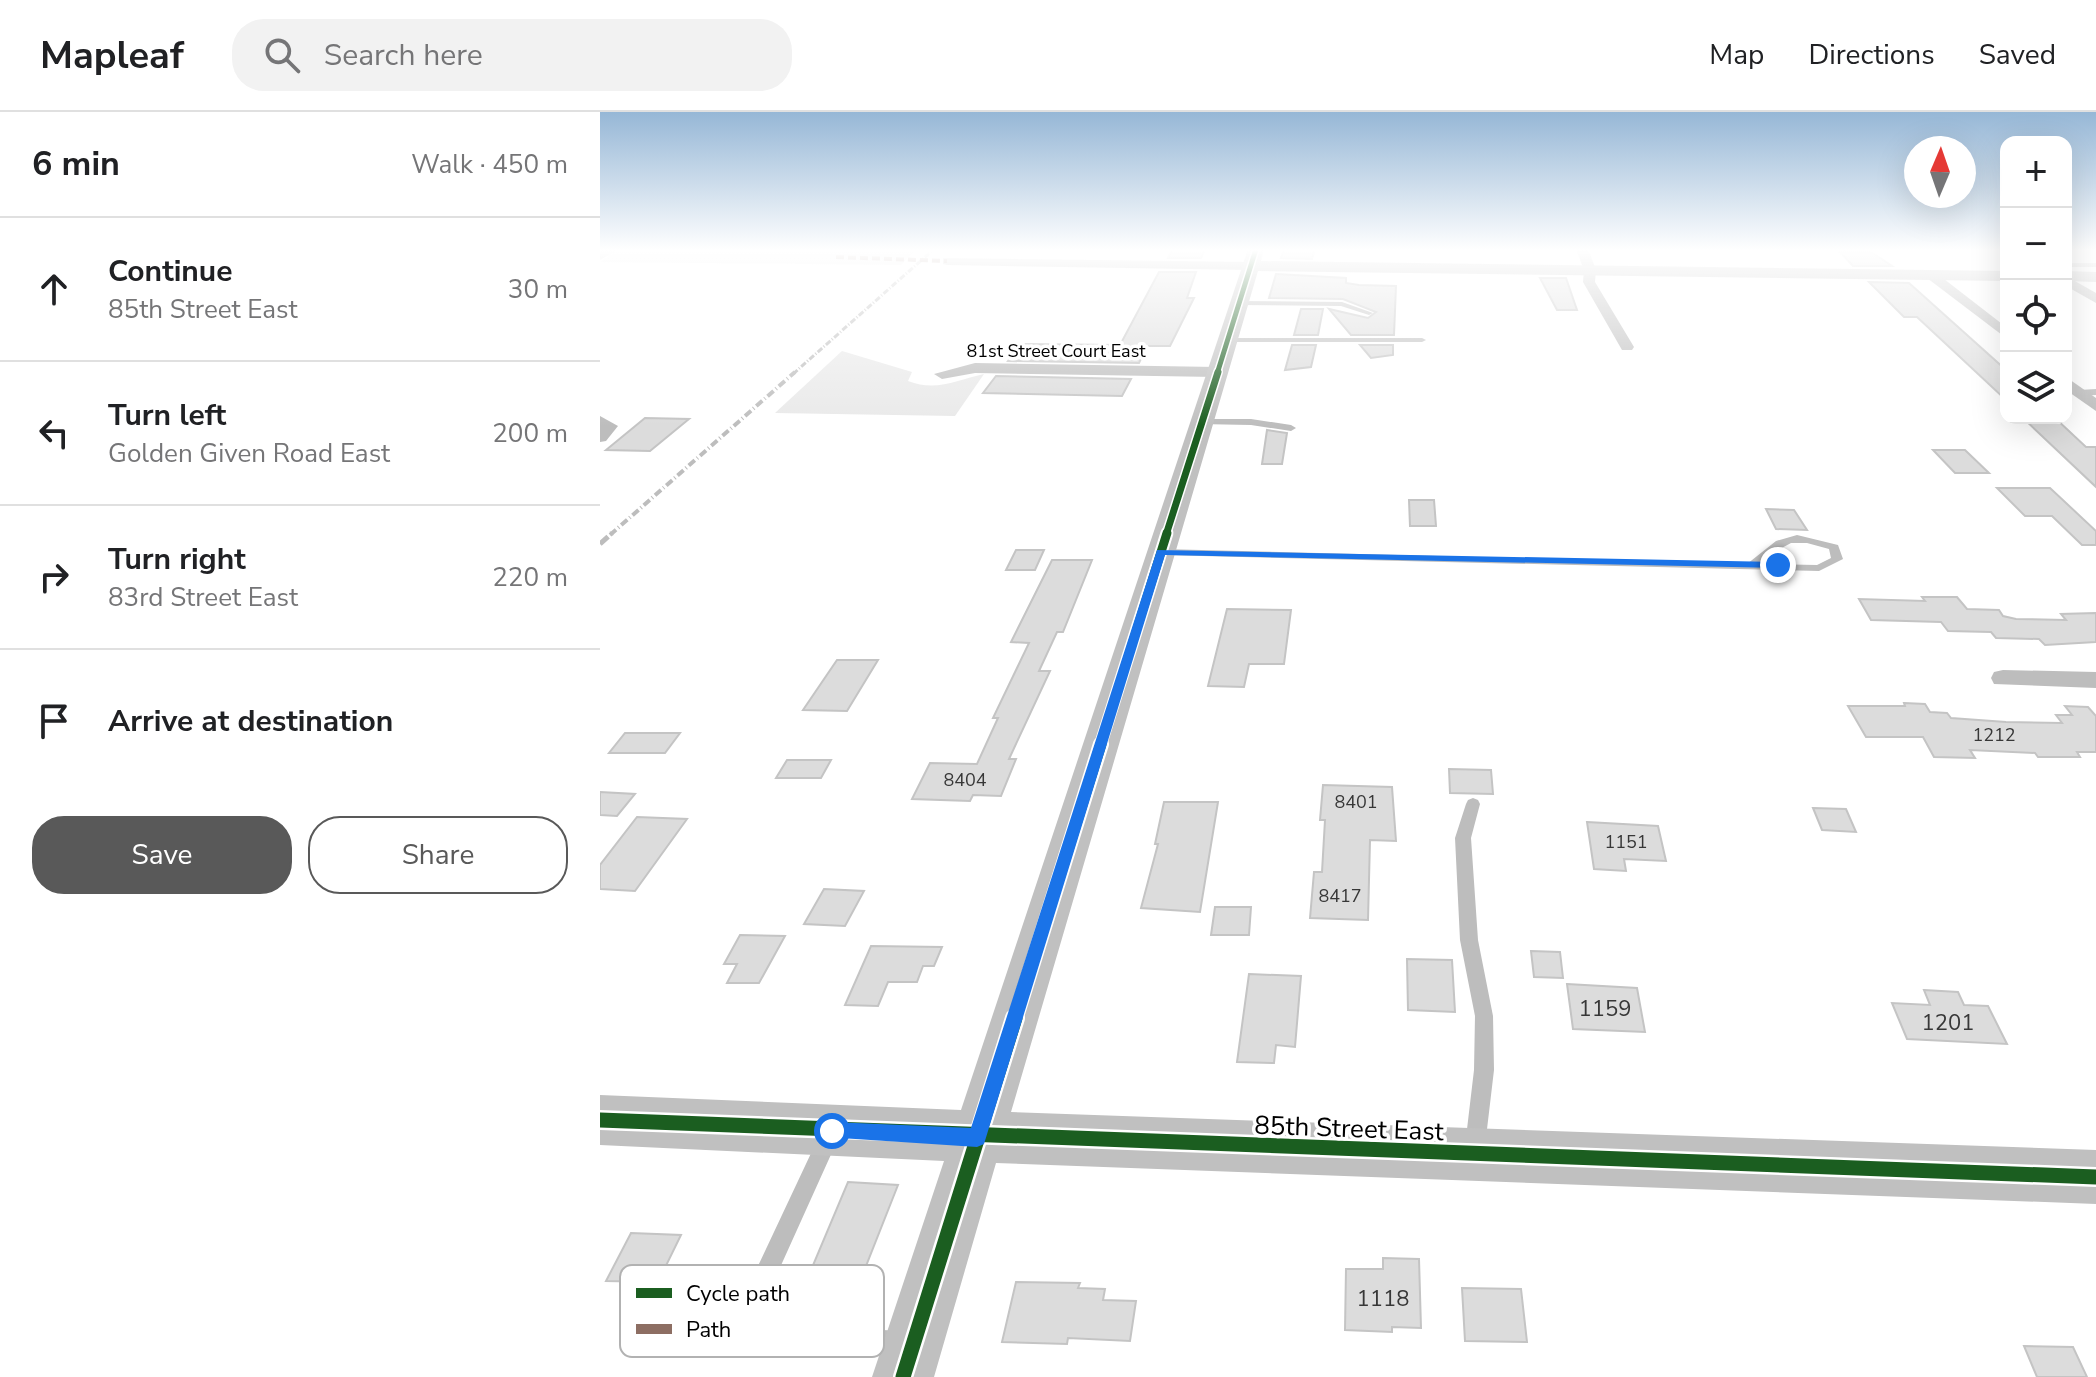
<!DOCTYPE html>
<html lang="en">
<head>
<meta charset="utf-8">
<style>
  :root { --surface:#fff; --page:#f2f2f2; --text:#202124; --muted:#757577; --line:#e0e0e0; --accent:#595959 }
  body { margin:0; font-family:"Nunito Sans",sans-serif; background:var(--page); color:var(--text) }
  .controls { position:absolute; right:24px; top:24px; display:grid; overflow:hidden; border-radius:16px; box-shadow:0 8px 32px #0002 }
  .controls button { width:72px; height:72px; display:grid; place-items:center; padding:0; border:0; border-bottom:2px solid var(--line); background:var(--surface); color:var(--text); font:40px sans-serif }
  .compass { position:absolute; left:1304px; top:24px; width:72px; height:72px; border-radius:50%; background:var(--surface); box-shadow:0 8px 32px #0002; rotate:2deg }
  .stop { position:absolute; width:24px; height:24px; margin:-18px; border:6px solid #1a73e8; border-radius:50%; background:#fff }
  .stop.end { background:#1a73e8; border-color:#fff; box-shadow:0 2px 8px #0008 }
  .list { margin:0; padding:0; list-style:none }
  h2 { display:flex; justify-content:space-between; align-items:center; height:104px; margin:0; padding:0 32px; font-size:34px }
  h2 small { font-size:26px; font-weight:400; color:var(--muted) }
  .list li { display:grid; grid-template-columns:52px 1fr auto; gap:24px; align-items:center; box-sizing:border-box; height:144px; padding:0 32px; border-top:2px solid var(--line) }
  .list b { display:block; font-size:30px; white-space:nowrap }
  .list p { margin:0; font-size:26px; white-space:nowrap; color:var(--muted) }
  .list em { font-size:26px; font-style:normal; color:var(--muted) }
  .actions { display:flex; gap:16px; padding:24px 32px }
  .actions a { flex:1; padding:18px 0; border:2px solid var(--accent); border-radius:32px; text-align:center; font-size:28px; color:var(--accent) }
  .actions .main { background:var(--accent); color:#fff }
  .icon { flex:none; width:44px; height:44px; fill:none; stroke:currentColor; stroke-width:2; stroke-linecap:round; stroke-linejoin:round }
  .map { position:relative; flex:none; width:1496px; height:1265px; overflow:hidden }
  header { display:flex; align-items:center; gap:48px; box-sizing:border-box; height:112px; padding:0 40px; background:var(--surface); border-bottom:2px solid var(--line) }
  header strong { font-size:38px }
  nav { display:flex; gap:44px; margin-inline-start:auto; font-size:28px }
  .search { width:560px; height:72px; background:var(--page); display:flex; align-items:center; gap:20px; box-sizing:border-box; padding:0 28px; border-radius:32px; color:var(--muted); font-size:30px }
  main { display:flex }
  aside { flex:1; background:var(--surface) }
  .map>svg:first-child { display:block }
  .green { fill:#e9e9e9 }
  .building { fill:#dcdcdc; stroke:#c4c4c4; stroke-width:2 }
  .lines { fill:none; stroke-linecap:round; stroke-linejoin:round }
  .lane { fill:#bdbdbd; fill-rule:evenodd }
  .street { fill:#bdbdbd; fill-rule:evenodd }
  .secondary { fill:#c0c0c0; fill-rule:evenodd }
  .rail-far2 { stroke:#bdbdbd; stroke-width:3; stroke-dasharray:6 2 1 2; stroke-linecap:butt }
  .rail-far1 { stroke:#bdbdbd; stroke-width:4; stroke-dasharray:8 3 1 3; stroke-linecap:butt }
  .rail { stroke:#bdbdbd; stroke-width:5; stroke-dasharray:11 4 2 4; stroke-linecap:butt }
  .quiet { stroke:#8d6e63; stroke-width:4; stroke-dasharray:8 4; stroke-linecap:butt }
  .cycleway-far4-casing { stroke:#fff; stroke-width:8 }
  .cycleway-far3-casing { stroke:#fff; stroke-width:10 }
  .cycleway-far2-casing { stroke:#fff; stroke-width:13 }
  .cycleway-far1-casing { stroke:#fff; stroke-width:16 }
  .cycleway-casing { stroke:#fff; stroke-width:20 }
  .cycleway-far4 { stroke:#1b5e20; stroke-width:5 }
  .cycleway-far3 { stroke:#1b5e20; stroke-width:7 }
  .cycleway-far2 { stroke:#1b5e20; stroke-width:9 }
  .cycleway-far1 { stroke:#1b5e20; stroke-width:11 }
  .cycleway { stroke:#1b5e20; stroke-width:15 }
  .route { fill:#1a73e8 }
  .labels { text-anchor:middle; stroke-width:7; stroke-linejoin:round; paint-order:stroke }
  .far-street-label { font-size:18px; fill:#000; stroke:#fff }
  .number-label { font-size:18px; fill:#373737 }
  .near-number-label { font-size:22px; fill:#373737 }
  .near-street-label { font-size:26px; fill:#000; stroke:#fff }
  .key { fill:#fff; stroke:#b2b2b2; stroke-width:2 }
  .key-label { font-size:22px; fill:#000 }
</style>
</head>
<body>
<header>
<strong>Mapleaf</strong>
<div class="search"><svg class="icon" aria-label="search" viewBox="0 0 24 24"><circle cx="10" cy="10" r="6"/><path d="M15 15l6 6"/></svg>Search here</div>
<nav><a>Map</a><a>Directions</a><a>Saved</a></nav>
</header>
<main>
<aside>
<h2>6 min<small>Walk · 450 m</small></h2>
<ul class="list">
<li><svg class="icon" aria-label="ahead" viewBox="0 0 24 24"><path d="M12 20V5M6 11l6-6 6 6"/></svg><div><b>Continue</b><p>85th Street East</p></div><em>30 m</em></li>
<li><svg class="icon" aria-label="left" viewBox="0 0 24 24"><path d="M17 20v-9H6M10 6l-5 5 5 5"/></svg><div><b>Turn left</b><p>Golden Given Road East</p></div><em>200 m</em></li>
<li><svg class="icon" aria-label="right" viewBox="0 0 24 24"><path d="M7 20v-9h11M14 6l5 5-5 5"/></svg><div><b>Turn right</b><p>83rd Street East</p></div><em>220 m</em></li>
<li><svg class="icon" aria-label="arrive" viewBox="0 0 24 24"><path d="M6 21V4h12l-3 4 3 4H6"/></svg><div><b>Arrive at destination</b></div></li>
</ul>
<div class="actions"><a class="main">Save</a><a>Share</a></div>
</aside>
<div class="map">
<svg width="1496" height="1265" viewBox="0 0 1496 1265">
  <rect width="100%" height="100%" fill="#fff"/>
  <!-- green -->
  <g class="green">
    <path d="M19,137H316L301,153L0,150Z"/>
    <path d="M242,239L312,260L308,269C336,280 357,268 384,262L355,304L175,301Z"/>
  </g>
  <!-- building -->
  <g class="building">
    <path d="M573,137H605L601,146H568Z"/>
    <path d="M684,137H715L712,147L681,146Z"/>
    <path d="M1239,139L1271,140L1292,154H1253Z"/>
    <path d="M559,160H596L587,186H594L570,234H547L539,251L408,249L420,232L520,233Z"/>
    <path d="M676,162L746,166V171L759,173L796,174L794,223H751L729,197L768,206L776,200L743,187L669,186Z"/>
    <path d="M940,166H966L977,198H957Z"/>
    <path d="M1269,170L1309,171L1406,258V288L1317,205H1304Z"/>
    <path d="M701,197H723L718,223H694Z"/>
    <path d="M692,233H716L711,255L685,258Z"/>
    <path d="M760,233H793V243L771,246Z"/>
    <path d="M396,264L531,267L522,284L383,281Z"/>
    <path d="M45,306L89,307L50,339L6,338Z"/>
    <path d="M1423,306H1455L1486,335H1496V375Z"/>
    <path d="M667,318L687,321L682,352H662Z"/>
    <path d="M1333,338H1365L1389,361H1355Z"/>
    <path d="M1397,376H1450L1496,419V433H1482L1452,404H1425Z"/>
    <path d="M809,388H834L836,414H810Z"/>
    <path d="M1166,397L1194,398L1207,418L1176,417Z"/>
    <path d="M416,438H444L435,458H406Z"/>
    <path d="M452,448H492L463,520H457L439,559H450L409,647H416L401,684L373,683L370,689L312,687L330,651L377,652L398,606H393L429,531L411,530Z"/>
    <path d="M1322,485H1357L1367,497L1399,498L1403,504L1416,507L1466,508L1461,502L1496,501V530L1445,533L1439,527L1396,526L1391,520L1348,519L1341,510L1271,508L1259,487L1325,489Z"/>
    <path d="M627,497L691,498L684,552H649L644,575L608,574Z"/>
    <path d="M237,548H278L247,599L203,598Z"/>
    <path d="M1304,591L1325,592L1330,600L1347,601L1351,606L1406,610L1462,611L1456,603H1472L1465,594L1488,595L1496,604V640H1477L1480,645H1438L1435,641L1370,638L1375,646L1334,645L1323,625H1266L1248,594H1305Z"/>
    <path d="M25,621H80L65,641H9Z"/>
    <path d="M187,648H231L221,666H176Z"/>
    <path d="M849,657L891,658L893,682L850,681Z"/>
    <path d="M723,673L792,675L796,729L770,728L768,808L710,806L714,760H722L725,708H720Z"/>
    <path d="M0,680L35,682L17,704L0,703Z"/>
    <path d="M564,690H618L600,800L541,796L558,732H555Z"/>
    <path d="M1213,696L1246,697L1256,720L1222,718Z"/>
    <path d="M37,705L87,707L35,779L0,777V753Z"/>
    <path d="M987,710L1058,714L1066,749L1024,747L1026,759L994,757Z"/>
    <path d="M224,777L264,779L245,814L204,812Z"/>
    <path d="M615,795H651L649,823H611Z"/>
    <path d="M140,823L185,824L159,871H127L137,852H124Z"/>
    <path d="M271,834L342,835L334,854H323L317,870H288L278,894L245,893Z"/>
    <path d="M931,839L960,840L963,866L934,865Z"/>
    <path d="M807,847L852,848L855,900L808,898Z"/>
    <path d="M649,862L701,864L695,935L676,933L674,951L637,950Z"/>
    <path d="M967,872L1037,876L1045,920L973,917Z"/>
    <path d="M1324,878L1358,880L1364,893L1388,894L1407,932L1307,927L1292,891L1330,893Z"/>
    <path d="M248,1070L298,1073L251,1192L198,1189Z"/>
    <path d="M31,1121L81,1123L58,1170L6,1169Z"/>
    <path d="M783,1146L819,1147L821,1216L792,1215V1220L745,1218L746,1157H783Z"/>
    <path d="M416,1170L480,1171L478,1176L505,1177L503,1188L536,1189L530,1229L468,1226L467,1232L402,1230Z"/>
    <path d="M862,1176L921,1177L927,1230L865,1229Z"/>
    <path d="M1424,1234L1473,1235L1487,1265H1437Z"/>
  </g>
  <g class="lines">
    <!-- lane -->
    <g class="lane">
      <rect x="1466" y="151" width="30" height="4"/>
      <path d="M639,189L742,190L773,201L769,203L741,194L636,193Z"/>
      <path d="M624,226H822L826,228L822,230H624Z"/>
      <path d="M1496,277V283L1479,284L1475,281L1479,278Z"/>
      <path d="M602,307H651L691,313L696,316L691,319L651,313L599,312L597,310Z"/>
      <path d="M1197,423L1238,433L1243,447L1219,459L561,443L555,440L561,437L1147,452L1176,429ZM1191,431H1207L1229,437L1231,446L1217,453L1160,452L1176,439Z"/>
      <path d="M873,686L878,688L880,692L871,726L878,828L893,904L894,958L885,1034L882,1041L875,1044L868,1041L865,1034L874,958L875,904L860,828L855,726L866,692L868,688Z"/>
      <path d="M228,1017L235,1020L238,1027L155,1211L301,1219L309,1223L313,1231L309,1239L301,1243L138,1234L130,1230L126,1222L221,1020Z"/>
    </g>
    <!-- street -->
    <g class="street">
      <path d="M976,137H988L996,158L995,170L1034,235L1032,238H1022L983,170L984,158Z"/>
      <path d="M343,146L651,150L657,154L651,158L347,153L343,152Z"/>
      <path d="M1327,160H1335L1406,215V226L1327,166Z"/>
      <path d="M1466,164L1496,181V191L1466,174Z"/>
      <path d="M375,251L617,255L625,260L617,265L375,261L342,267L334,262Z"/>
      <path d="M1466,265L1496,286V299L1466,278Z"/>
      <path d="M0,304L18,314L6,329L0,330Z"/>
      <path d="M1403,558L1496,560V576L1394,572L1391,566L1394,560Z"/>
    </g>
    <!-- secondary -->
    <g class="secondary">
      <path d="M0,137H20L0,148Z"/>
      <path d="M648,137H664L661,149L1406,159V169L658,159L411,1000L1496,1038V1092L396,1051L334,1265H272L344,1049L0,1033V983L361,998Z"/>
      <path d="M1466,159L1496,160V170L1466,169Z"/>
    </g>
    <!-- rail-far2 -->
    <path class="rail-far2" d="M193,262L334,137"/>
    <!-- rail-far1 -->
    <path class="rail-far1" d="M10,423L195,260"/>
    <!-- rail -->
    <path class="rail" d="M0,432L12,421"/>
    <!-- quiet -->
    <path class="quiet" d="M236,145L347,149"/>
    <defs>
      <path id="cycleway-far4" d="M617,262L656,137"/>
      <path id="cycleway-far3" d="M566,423L618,260"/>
      <path id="cycleway-far2" d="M500,634L567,421"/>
      <path id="cycleway-far1" d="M415,908L501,632"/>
      <g id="cycleway">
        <path d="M0,1008L1496,1065"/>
        <path d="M303,1265L415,906"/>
      </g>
    </defs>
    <!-- cycleway-far4 casing -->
    <use href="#cycleway-far4" class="cycleway-far4-casing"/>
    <!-- cycleway-far3 casing -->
    <use href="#cycleway-far3" class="cycleway-far3-casing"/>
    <!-- cycleway-far2 casing -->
    <use href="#cycleway-far2" class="cycleway-far2-casing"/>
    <!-- cycleway-far1 casing -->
    <use href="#cycleway-far1" class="cycleway-far1-casing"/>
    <!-- cycleway casing -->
    <use href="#cycleway" class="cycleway-casing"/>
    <!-- cycleway-far4 -->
    <use href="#cycleway-far4" class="cycleway-far4"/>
    <!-- cycleway-far3 -->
    <use href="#cycleway-far3" class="cycleway-far3"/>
    <!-- cycleway-far2 -->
    <use href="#cycleway-far2" class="cycleway-far2"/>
    <!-- cycleway-far1 -->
    <use href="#cycleway-far1" class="cycleway-far1"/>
    <!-- cycleway -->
    <use href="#cycleway" class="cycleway"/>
  </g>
  <!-- sky -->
  <linearGradient id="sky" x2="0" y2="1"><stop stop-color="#96b7d6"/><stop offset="0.44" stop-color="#fff"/><stop offset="1" stop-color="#fff" stop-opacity="0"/></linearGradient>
  <rect width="1496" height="314" fill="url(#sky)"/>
  <!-- route -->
  <path class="route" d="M557,438L1178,450L1184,453L1178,456L565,443L384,1032L377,1035L225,1025L223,1019L232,1010L371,1016Z"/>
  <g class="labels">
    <!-- far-street labels -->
    <g class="far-street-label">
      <text x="456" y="245">81st Street Court East</text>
    </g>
    <!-- number labels -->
    <g class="number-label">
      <text x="1394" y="629">1212</text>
      <text x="365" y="674">8404</text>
      <text x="756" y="696">8401</text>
      <text x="1026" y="736">1151</text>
      <text x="740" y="790">8417</text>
    </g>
    <!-- near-number labels -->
    <g class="near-number-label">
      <text x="1005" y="904">1159</text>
      <text x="1348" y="918">1201</text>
      <text x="783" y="1194">1118</text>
    </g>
    <!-- near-street labels -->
    <g class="near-street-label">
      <text transform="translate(749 1016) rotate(2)" y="9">85th Street East</text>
    </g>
  </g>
  <!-- legend -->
  <rect x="20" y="1153" width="264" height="92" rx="12" class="key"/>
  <rect x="36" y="1176" width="36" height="10" fill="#1b5e20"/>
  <rect x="36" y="1212" width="36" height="10" fill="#8d6e63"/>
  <g class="key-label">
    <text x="86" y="1189">Cycle path</text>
    <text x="86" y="1225">Path</text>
  </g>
</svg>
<div class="controls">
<button>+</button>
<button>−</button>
<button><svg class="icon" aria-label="locate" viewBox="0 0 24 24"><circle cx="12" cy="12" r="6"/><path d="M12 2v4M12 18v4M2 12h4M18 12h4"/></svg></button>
<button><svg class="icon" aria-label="layers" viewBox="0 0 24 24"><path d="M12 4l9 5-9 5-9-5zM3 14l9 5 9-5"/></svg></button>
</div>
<svg class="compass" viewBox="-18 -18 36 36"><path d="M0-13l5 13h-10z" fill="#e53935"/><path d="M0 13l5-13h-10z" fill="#757577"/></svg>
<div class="stop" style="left:232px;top:1019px"></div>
<div class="stop end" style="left:1178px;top:453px"></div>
</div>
</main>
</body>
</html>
